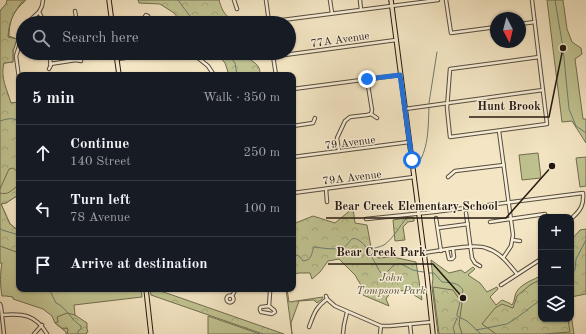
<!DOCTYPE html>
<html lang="en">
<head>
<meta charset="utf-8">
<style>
  :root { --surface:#171b24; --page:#20242c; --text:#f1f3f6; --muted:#9ea1a6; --line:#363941 }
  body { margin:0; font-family:"Old Standard TT",serif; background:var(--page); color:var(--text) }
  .controls { position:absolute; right:12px; bottom:12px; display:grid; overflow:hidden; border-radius:8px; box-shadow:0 1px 3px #0004 }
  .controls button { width:36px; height:36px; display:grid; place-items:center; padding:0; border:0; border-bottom:1px solid var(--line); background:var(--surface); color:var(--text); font:20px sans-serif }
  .compass { position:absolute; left:490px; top:12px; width:36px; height:36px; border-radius:50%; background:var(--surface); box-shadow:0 1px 3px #0004; rotate:173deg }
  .stop { position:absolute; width:12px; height:12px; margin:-9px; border:3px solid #1a73e8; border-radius:50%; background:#fff }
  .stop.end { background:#1a73e8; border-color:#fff; box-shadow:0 1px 4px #0008 }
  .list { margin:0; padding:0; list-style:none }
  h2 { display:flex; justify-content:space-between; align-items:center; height:52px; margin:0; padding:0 16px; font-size:17px }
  h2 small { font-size:13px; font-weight:400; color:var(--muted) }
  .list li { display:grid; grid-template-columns:26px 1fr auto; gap:12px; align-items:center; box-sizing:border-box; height:56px; padding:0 16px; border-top:1px solid var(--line) }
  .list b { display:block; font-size:15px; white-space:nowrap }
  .list p { margin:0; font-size:13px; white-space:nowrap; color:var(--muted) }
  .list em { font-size:13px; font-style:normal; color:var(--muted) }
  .icon { flex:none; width:22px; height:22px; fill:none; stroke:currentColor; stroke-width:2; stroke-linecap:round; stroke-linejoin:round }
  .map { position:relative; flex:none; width:586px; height:334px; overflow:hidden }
  .search { position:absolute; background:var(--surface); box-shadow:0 1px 3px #0004; left:16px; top:16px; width:280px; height:44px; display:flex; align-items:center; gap:10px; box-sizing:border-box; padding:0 14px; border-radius:22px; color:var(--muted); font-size:15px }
  .panel { position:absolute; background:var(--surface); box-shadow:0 1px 3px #0004; left:16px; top:72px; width:280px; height:220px; border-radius:8px }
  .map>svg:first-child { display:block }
  .green { fill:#c0c391; stroke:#716d50 }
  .forest { fill:url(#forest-crowns); stroke:#716d50 }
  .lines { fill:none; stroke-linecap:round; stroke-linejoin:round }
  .stream { stroke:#6b7c6f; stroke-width:1 }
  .minor-casing { stroke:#564b3c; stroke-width:4.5 }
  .major-casing { stroke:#22170f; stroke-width:5.5 }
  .minor { stroke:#f8efd9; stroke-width:2.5 }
  .major { stroke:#f4e6c4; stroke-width:3.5 }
  .route { stroke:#1a73e8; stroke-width:5 }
  .labels { text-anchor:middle; stroke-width:3; stroke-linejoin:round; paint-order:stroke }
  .street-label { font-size:11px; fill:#22170f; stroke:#f8efd9 }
  .park-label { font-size:11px; font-style:italic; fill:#59533c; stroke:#f8efd9 }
  .leader { fill:none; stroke:#22170f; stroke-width:1.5 }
  .callout-dot { fill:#22170f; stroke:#f8efd9; stroke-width:1.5 }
  .callout-label { font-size:12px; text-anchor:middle; font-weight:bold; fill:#22170f; stroke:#f8efd9; stroke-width:3; stroke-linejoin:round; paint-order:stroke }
</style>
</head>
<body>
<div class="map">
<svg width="586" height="334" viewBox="0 0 586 334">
  <defs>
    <pattern id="forest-crowns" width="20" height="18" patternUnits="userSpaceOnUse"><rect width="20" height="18" fill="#c0c391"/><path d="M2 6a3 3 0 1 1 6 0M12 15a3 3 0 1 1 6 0" fill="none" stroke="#a5a77c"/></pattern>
  </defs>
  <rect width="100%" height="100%" fill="#f4e6c4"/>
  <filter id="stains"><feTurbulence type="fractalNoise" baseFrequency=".005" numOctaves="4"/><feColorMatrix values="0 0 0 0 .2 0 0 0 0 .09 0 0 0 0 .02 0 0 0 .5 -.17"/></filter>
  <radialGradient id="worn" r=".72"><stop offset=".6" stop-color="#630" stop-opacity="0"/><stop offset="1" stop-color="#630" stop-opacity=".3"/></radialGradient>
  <!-- green -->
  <g class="green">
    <path d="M7,0H25V1C23,3 20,6 18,8C11,16 9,26 9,36L17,39L13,51V62L4,63C3,65 1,67 1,70C0,78 7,94 11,103L19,102V147L9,158L19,166V196L15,197L6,203L1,204L10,224L19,231V289H141L142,297L74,305L77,334H66V332L55,323L52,316L43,309L13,299V297L6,296H2C0,286 0,273 2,263H0V11L8,2Z"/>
    <path d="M547,0H563L567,29L572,42L581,48L582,54L575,59L583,119H586V143L572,121L562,122Z"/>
    <path d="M538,153L541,178L522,180L519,155Z"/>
    <path d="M586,157V186L580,187L576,158Z"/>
    <path d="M431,260L449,273L461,270L465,273L473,267L475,269L468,275L480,283L487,292L497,287L498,289L490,297L496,305L502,300L509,303L512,305C515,301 514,297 516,293C519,285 534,279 541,276V319H571V314L574,334H438L432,287L433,278Z"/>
    <path d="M208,316L260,334H208Z"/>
  </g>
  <!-- forest -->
  <g class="forest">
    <path d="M7,0H25V1L24,2H22C13,14 9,21 8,37L17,39L13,51V62L4,63C0,78 7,89 11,103L19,102V164L18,165L19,173L13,168L9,169L0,189V11L6,4Z"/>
    <path d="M138,0H219C221,7 224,16 232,19C236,21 240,20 245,23H182L174,13L160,4L139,3Z"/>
    <path d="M216,53H244C247,60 256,61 259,68C260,69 260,74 260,75H229L225,63Z"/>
    <path d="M17,186H19V196L15,197L6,203L1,204L10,224L19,231V253L0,246V193C8,195 11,191 17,186Z"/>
    <path d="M353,208L355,223L367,225L372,253L378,258L393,257L416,262L422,300L406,290L390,293L386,299L389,306L363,295L365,292L355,275L339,259L328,261L320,272L312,279L310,273H299L293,274V224L313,216L335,223Z"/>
    <path d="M412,217L414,218V221L408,222L403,227L405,240L395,241L393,220Z"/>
    <path d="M586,229V294L571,297V240L580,230Z"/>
    <path d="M541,279V319H568L570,332L544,334H496L482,324L495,308L502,304L513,308L517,296L530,285Z"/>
    <path d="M433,287L453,290L462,303L459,324L462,334H439Z"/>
    <path d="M150,289H155L284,334H263L151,295Z"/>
    <path d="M286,289H287L289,302L323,297L322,299L317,303L314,300L299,301L291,323L292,334Z"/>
    <path d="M67,313L75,315L87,323V329L88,332L86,333L87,334H67L68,330L67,328L63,329L55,323L58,322L57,317Z"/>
  </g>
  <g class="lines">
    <!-- stream -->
    <g class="stream">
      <path d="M178,0L195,23"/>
      <path d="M555,0L563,48L569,109L576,126L586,133"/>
      <path d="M227,53L235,63L237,75"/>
      <path d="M429,103L437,52"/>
      <path d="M0,121C6,119 13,117 19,121"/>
      <path d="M416,167C429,150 428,128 429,108"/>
      <path d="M410,211L412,206"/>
      <path d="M0,228L2,230L19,235"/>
      <path d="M369,250C374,248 380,247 384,245C394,238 399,226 407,218"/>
      <path d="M293,254L299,256L303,261C313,260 311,253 314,247C323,248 333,250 342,248C350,246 350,233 360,241C370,248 374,264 381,273C388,275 390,266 397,264C402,263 408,268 413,270C417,271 421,272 426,272"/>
      <path d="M429,273H434L442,282C451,283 458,282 463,290L457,314V316L467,321L481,334"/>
      <path d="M571,275L575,270L576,259L586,240"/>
      <path d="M50,289C51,295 54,298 56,303C65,306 71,320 81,326V329L78,331V334"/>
      <path d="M476,330L507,324C520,317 529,307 541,300"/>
      <path d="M455,334L453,328L457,318"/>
    </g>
    <defs>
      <g id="minor">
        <path d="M43,0L42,6L39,12L45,23"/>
        <path d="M234,0L237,9"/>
        <path d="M266,0L269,22"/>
        <path d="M330,0L332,13"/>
        <path d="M360,0L361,10"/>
        <path d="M446,0L451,33L496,27"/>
        <path d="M532,0L547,124L450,137L447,108L450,69L539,57"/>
        <path d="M75,11L77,23"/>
        <path d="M27,23L39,12"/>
        <path d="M128,23L145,21"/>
        <path d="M146,23L144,18L146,15L148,16L151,23"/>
        <path d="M259,23L438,0"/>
        <path d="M520,24L535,22"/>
        <path d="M192,53L208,66L214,75"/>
        <path d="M263,53L277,56L396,40"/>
        <path d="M273,56L276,75"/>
        <path d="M117,59L162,53"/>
        <path d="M50,64L76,60L81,61L80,53"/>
        <path d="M49,69L51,65L49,53"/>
        <path d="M19,78L16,56L23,34"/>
        <path d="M293,89L400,75"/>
        <path d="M405,109L543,90"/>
        <path d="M371,114L377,118"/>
        <path d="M293,126L313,123L315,118"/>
        <path d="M499,131L513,235L511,246L503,258"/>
        <path d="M339,151L337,138L345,121L350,117L367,115L371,114L372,110L367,79"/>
        <path d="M293,157L409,142"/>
        <path d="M448,177L455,171L504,165"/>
        <path d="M326,189L327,202"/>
        <path d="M293,193L414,177"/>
        <path d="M466,213L472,258L475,263L480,266"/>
        <path d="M436,218L441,251"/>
        <path d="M366,219L434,212L583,193C584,204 581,210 573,217"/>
        <path d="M490,222L545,214L546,217"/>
        <path d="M438,228L468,224"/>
        <path d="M513,240L520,241"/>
        <path d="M447,250L449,259H452L454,257L453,249"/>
        <path d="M424,253C438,251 475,243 486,248C500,252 508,263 517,274"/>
        <path d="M501,285L541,259"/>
        <path d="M264,289L269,290L270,292L269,306"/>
        <circle cx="230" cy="299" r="3.5"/>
        <path d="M232,296L236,289"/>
        <path d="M326,296L327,299L335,306L381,326H390L432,322"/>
        <path d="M0,304L1,307L4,334"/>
        <path d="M269,306L274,310L275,312L272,314L261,312L260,310V308L261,307Z"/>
        <path d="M2,315C23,313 36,315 47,334"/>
        <path d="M410,324L411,334"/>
        <path d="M309,327C314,314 315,308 327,299"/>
        <path d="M34,334L42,325"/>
        <path d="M343,334L344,325L347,312"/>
        <path d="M380,334L381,326"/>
      </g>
      <g id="major">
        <path d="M109,0L112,23"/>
        <path d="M391,0L427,276L433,334"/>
        <path d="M116,53L119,75"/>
        <path d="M146,289L151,334"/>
      </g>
    </defs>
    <!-- minor casing -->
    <use href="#minor" class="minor-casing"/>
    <!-- major casing -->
    <use href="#major" class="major-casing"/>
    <!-- minor -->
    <use href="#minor" class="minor"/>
    <!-- major -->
    <use href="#major" class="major"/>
  </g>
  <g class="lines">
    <!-- route -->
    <path class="route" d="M367,79L400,75L412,160"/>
  </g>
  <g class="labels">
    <!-- street labels -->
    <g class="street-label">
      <text transform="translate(340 39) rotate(-8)" y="4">77A Avenue</text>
      <text transform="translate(350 142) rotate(-7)" y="4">79 Avenue</text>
      <text transform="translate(352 177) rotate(-7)" y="4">79A Avenue</text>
    </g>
    <!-- park labels -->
    <g class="park-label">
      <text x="391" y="281">John<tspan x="391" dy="13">Tompson Park</tspan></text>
    </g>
  </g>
  <!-- callouts -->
  <path class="leader" d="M563 48L549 117H469M552 166L506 218H326M463 298L433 264H328"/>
  <g class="callout-dot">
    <circle cx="563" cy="48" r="4"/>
    <circle cx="552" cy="166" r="4"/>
    <circle cx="463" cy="298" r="4"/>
  </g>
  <g class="callout-label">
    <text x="509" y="110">Hunt Brook</text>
    <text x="416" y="210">Bear Creek Elementary School</text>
    <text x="381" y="256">Bear Creek Park</text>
  </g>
  <rect width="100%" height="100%" filter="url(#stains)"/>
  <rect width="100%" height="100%" fill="url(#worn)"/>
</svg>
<div class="controls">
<button>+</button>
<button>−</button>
<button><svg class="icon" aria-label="layers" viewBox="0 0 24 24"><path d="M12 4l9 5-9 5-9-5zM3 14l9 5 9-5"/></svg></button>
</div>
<svg class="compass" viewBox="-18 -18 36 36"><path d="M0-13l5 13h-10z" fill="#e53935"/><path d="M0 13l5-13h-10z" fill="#9ea1a6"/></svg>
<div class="stop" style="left:412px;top:160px"></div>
<div class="stop end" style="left:367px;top:79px"></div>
<div class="search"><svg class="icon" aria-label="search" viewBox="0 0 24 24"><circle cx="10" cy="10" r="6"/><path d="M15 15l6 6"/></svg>Search here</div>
<section class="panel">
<h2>5 min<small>Walk · 350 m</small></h2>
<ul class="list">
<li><svg class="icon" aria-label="ahead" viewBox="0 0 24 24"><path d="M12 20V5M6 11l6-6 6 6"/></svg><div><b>Continue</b><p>140 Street</p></div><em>250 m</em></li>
<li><svg class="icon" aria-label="left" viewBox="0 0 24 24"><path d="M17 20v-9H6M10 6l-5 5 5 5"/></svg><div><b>Turn left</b><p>78 Avenue</p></div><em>100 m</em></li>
<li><svg class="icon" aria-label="arrive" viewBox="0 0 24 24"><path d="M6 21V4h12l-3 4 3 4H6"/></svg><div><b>Arrive at destination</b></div></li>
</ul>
</section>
</div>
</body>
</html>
